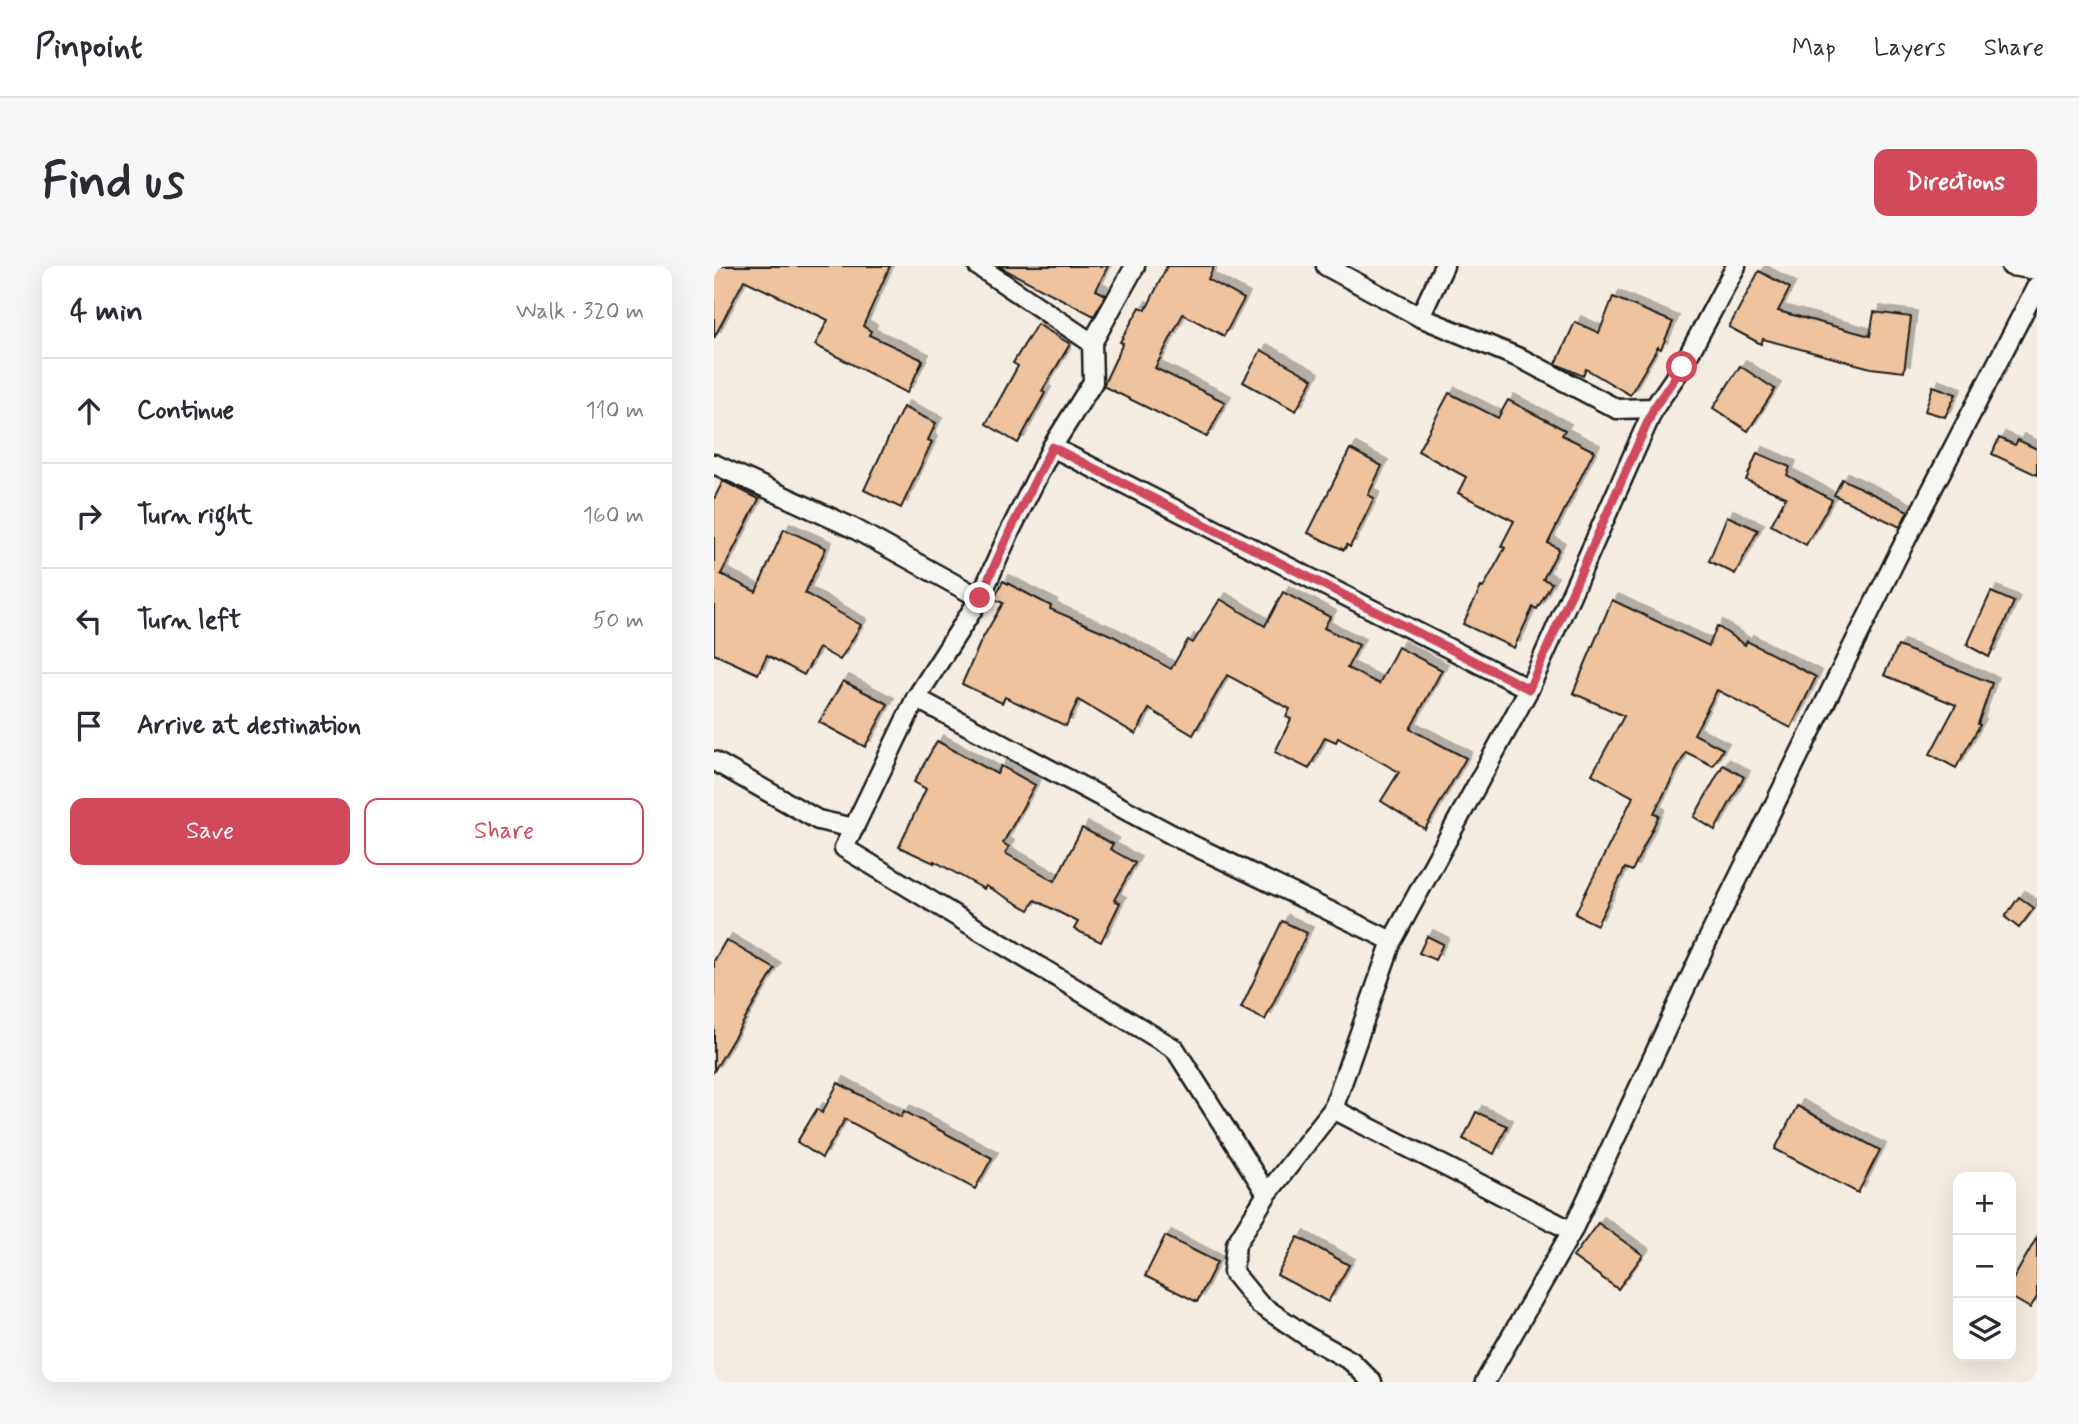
<!DOCTYPE html>
<html lang="en">
<head>
<meta charset="utf-8">
<style>
  :root { --surface:#fff; --page:#f7f7f7; --text:#2b2b33; --muted:#7c7c81; --line:#e1e1e2; --accent:#d1495b }
  body { margin:0; font-family:Mynerve,sans-serif; background:var(--page); color:var(--text) }
  .controls { position:absolute; right:21px; bottom:21px; display:grid; overflow:hidden; border-radius:14px; box-shadow:0 7px 28px #0002 }
  .controls button { width:63px; height:63px; display:grid; place-items:center; padding:0; border:0; border-bottom:2px solid var(--line); background:var(--surface); color:var(--text); font:35px sans-serif }
  .stop { position:absolute; width:21px; height:21px; margin:-16px; border:5px solid #d1495b; border-radius:50%; background:#fff }
  .stop.end { background:#d1495b; border-color:#fff; box-shadow:0 2px 7px #0008 }
  .list { margin:0; padding:0; list-style:none }
  h2 { display:flex; justify-content:space-between; align-items:center; height:91px; margin:0; padding:0 28px; font-size:30px }
  h2 small { font-size:23px; font-weight:400; color:var(--muted) }
  .list li { display:grid; grid-template-columns:46px 1fr auto; gap:21px; align-items:center; box-sizing:border-box; height:105px; padding:0 28px; border-top:2px solid var(--line) }
  .list b { display:block; font-size:26px; white-space:nowrap }
  .list em { font-size:23px; font-style:normal; color:var(--muted) }
  .actions { display:flex; gap:14px; padding:21px 28px }
  .actions a { flex:1; padding:16px 0; border:2px solid var(--accent); border-radius:14px; text-align:center; font-size:24px; color:var(--accent) }
  .actions .main { background:var(--accent); color:#fff }
  .icon { flex:none; width:38px; height:38px; fill:none; stroke:currentColor; stroke-width:2; stroke-linecap:round; stroke-linejoin:round }
  .map { position:relative; flex:none; width:1323px; height:1116px; overflow:hidden; border-radius:14px }
  header { display:flex; align-items:center; gap:42px; box-sizing:border-box; height:98px; padding:0 35px; background:var(--surface); border-bottom:2px solid var(--line) }
  header strong { font-size:33px }
  nav { display:flex; gap:38px; margin-inline-start:auto; font-size:24px }
  .intro { display:flex; align-items:center; justify-content:space-between; box-sizing:border-box; height:168px; padding:0 42px }
  h1 { margin:0; font-size:49px }
  .button { padding:18px 32px; border-radius:14px; background:var(--accent); color:#fff; font-size:24px; font-weight:700 }
  main { display:flex; gap:42px; padding:0 42px }
  aside { flex:1; background:var(--surface); border-radius:14px; box-shadow:0 7px 28px #0002 }
  .map>svg:first-child { display:block }
  .building { fill:#eec39d; stroke:#1c1c1c; stroke-width:2; filter:url(#shadow) }
  .lines { fill:none; stroke-linecap:round; stroke-linejoin:round }
  .street-casing { stroke:#1c1c1c; stroke-width:23 }
  .street { stroke:#f6f6f2; stroke-width:18 }
  .route { stroke:#d1495b; stroke-width:9 }
</style>
</head>
<body>
<header>
<strong>Pinpoint</strong>
<nav><a>Map</a><a>Layers</a><a>Share</a></nav>
</header>
<div class="intro"><h1>Find us</h1><a class="button">Directions</a></div>
<main>
<aside>
<h2>4 min<small>Walk · 320 m</small></h2>
<ul class="list">
<li><svg class="icon" aria-label="ahead" viewBox="0 0 24 24"><path d="M12 20V5M6 11l6-6 6 6"/></svg><div><b>Continue</b></div><em>110 m</em></li>
<li><svg class="icon" aria-label="right" viewBox="0 0 24 24"><path d="M7 20v-9h11M14 6l5 5-5 5"/></svg><div><b>Turn right</b></div><em>160 m</em></li>
<li><svg class="icon" aria-label="left" viewBox="0 0 24 24"><path d="M17 20v-9H6M10 6l-5 5 5 5"/></svg><div><b>Turn left</b></div><em>50 m</em></li>
<li><svg class="icon" aria-label="arrive" viewBox="0 0 24 24"><path d="M6 21V4h12l-3 4 3 4H6"/></svg><div><b>Arrive at destination</b></div></li>
</ul>
<div class="actions"><a class="main">Save</a><a>Share</a></div>
</aside>
<div class="map">
<svg width="1323" height="1116" viewBox="0 0 1323 1116">
  <defs>
    <filter id="shadow"><feDropShadow dx="6" dy="-6" stdDeviation="0" flood-color="#0004"/></filter>
  </defs>
  <rect width="100%" height="100%" fill="#f4ece1"/>
  <filter id="ink" filterUnits="userSpaceOnUse"><feTurbulence type="fractalNoise" baseFrequency=".0143" numOctaves="2"/><feDisplacementMap in="SourceGraphic" scale="14" xChannelSelector="R" yChannelSelector="G"/><feConvolveMatrix kernelMatrix="1 2 1 2 8 2 1 2 1" color-interpolation-filters="sRGB"/></filter>
  <g filter="url(#ink)">
    <!-- building -->
    <g class="building">
      <path d="M0,0H176L149,60L157,65L155,69L209,94L193,127L101,79L114,54L30,14L0,72Z"/>
      <path d="M284,0H394L382,24L392,29L380,50Z"/>
      <path d="M453,0H500L494,13L530,33L510,70L469,48L441,102L511,136L493,171L389,120L409,77L406,76L426,41L432,44Z"/>
      <path d="M1045,5L1076,22L1064,45L1156,70L1160,46L1197,51L1190,106L1157,102L1049,73L1047,78L1015,61Z"/>
      <path d="M899,31L959,56L947,83L944,81L916,129L872,103L869,110L842,98L861,56L885,67Z"/>
      <path d="M323,58L356,78L328,125L331,127L304,177L272,158L304,100L299,97Z"/>
      <path d="M547,84L599,113L582,145L529,116Z"/>
      <path d="M1026,100L1061,123L1034,165L999,142Z"/>
      <path d="M1219,120L1242,128L1231,151L1211,145Z"/>
      <path d="M735,127L784,152L794,134L851,164L848,169L880,185L834,277L845,283L829,313L838,317L823,343L819,341L800,382L749,358L767,321L769,322L791,282L787,280L800,255L744,227L752,211L704,185Z"/>
      <path d="M189,141L222,157L214,174L218,176L187,242L150,224Z"/>
      <path d="M1285,172L1301,179L1304,174L1323,183V209L1278,188Z"/>
      <path d="M636,183L668,200L654,229L660,232L647,259L636,281L633,279L630,284L594,267Z"/>
      <path d="M1043,187L1076,201L1073,209L1118,234L1092,279L1057,259L1072,231L1032,214Z"/>
      <path d="M1128,213L1194,245L1186,261L1120,229Z"/>
      <path d="M9,215L45,233L7,308L42,326L70,263L112,282L91,327L147,359L126,394L105,382L90,409L53,389L44,408L0,388V233Z"/>
      <path d="M1013,250L1044,264L1021,308L995,295Z"/>
      <path d="M289,315L337,340L336,343L399,370L457,403L474,374L479,377L506,333L551,360L569,326L616,351L610,362L645,379L633,402L665,418L684,381L728,404L696,463L752,492L711,563L667,535L685,506L624,472L622,476L611,471L595,503L561,486L577,453L572,451L576,443L513,409L479,469L435,443L422,468L364,434L352,460L291,431L288,437L248,418L267,375L289,337L280,333Z"/>
      <path d="M1277,326L1300,336L1275,391L1253,379Z"/>
      <path d="M898,334L995,380L1003,360L1031,379L1033,375L1102,411L1077,462L1003,424L980,468L1009,483L999,500L972,486L940,547L945,549L918,605L911,602L883,659L861,648L919,531L878,508L910,450L859,427Z"/>
      <path d="M1184,380L1278,417L1264,458L1266,459L1242,502L1216,488L1242,439L1170,409Z"/>
      <path d="M129,415L174,438L151,481L105,456Z"/>
      <path d="M223,475L283,508L287,500L321,519L289,577L295,581L291,587L341,615L368,562L399,578L396,583L421,597L400,634L406,637L387,676L360,663L364,656L321,634L315,644L272,620L270,623L220,595V597L185,581L212,523L200,516Z"/>
      <path d="M1009,499L1030,511L1001,564L980,551Z"/>
      <path d="M1305,631L1320,642L1305,662L1291,651Z"/>
      <path d="M568,655L593,667L551,754L527,742Z"/>
      <path d="M713,670L729,678L721,694L705,687Z"/>
      <path d="M12,674L61,703L0,805V695Z"/>
      <path d="M124,817L187,851L190,845L278,892L261,923L131,853L108,892L83,876L103,843L108,847Z"/>
      <path d="M1083,840L1166,884L1144,927L1061,883Z"/>
      <path d="M762,846L793,860L780,888L749,873Z"/>
      <path d="M884,957L929,989L904,1023L859,991Z"/>
      <path d="M451,970L503,996L483,1036L431,1010Z"/>
      <path d="M584,971L635,999L614,1036L563,1009Z"/>
      <path d="M1323,971V1031L1316,1042L1297,1031V1017Z"/>
    </g>
    <g class="lines">
      <defs>
        <g id="street">
          <path d="M264,0L378,77"/>
          <path d="M421,0L378,77L379,116L338,181L296,265L266,332L202,432L130,582L461,783L553,928"/>
          <path d="M612,0L706,51L808,93L903,143L940,142L968,101L1022,0"/>
          <path d="M1297,0L1323,4"/>
          <path d="M706,51L730,0"/>
          <path d="M338,181L815,423"/>
          <path d="M0,198L139,262L266,332"/>
          <path d="M202,432L468,574L678,675"/>
          <path d="M0,495L104,554L140,562"/>
          <path d="M619,843L858,965"/>
          <path d="M658,1116L637,1095L591,1069L545,1038L519,1006L522,978L553,928L619,843L678,675L815,423L940,142"/>
          <path d="M771,1116L858,965L997,667L1183,291L1323,20"/>
        </g>
      </defs>
      <!-- street casing -->
      <use href="#street" class="street-casing"/>
      <!-- street -->
      <use href="#street" class="street"/>
    </g>
  </g>
  <g class="lines" filter="url(#ink)">
    <!-- route -->
    <path class="route" d="M266,332L296,265L338,181L815,423L940,142L968,101"/>
  </g>
</svg>
<div class="controls">
<button>+</button>
<button>−</button>
<button><svg class="icon" aria-label="layers" viewBox="0 0 24 24"><path d="M12 4l9 5-9 5-9-5zM3 14l9 5 9-5"/></svg></button>
</div>
<div class="stop" style="left:968px;top:101px"></div>
<div class="stop end" style="left:266px;top:332px"></div>
</div>
</main>
</body>
</html>
